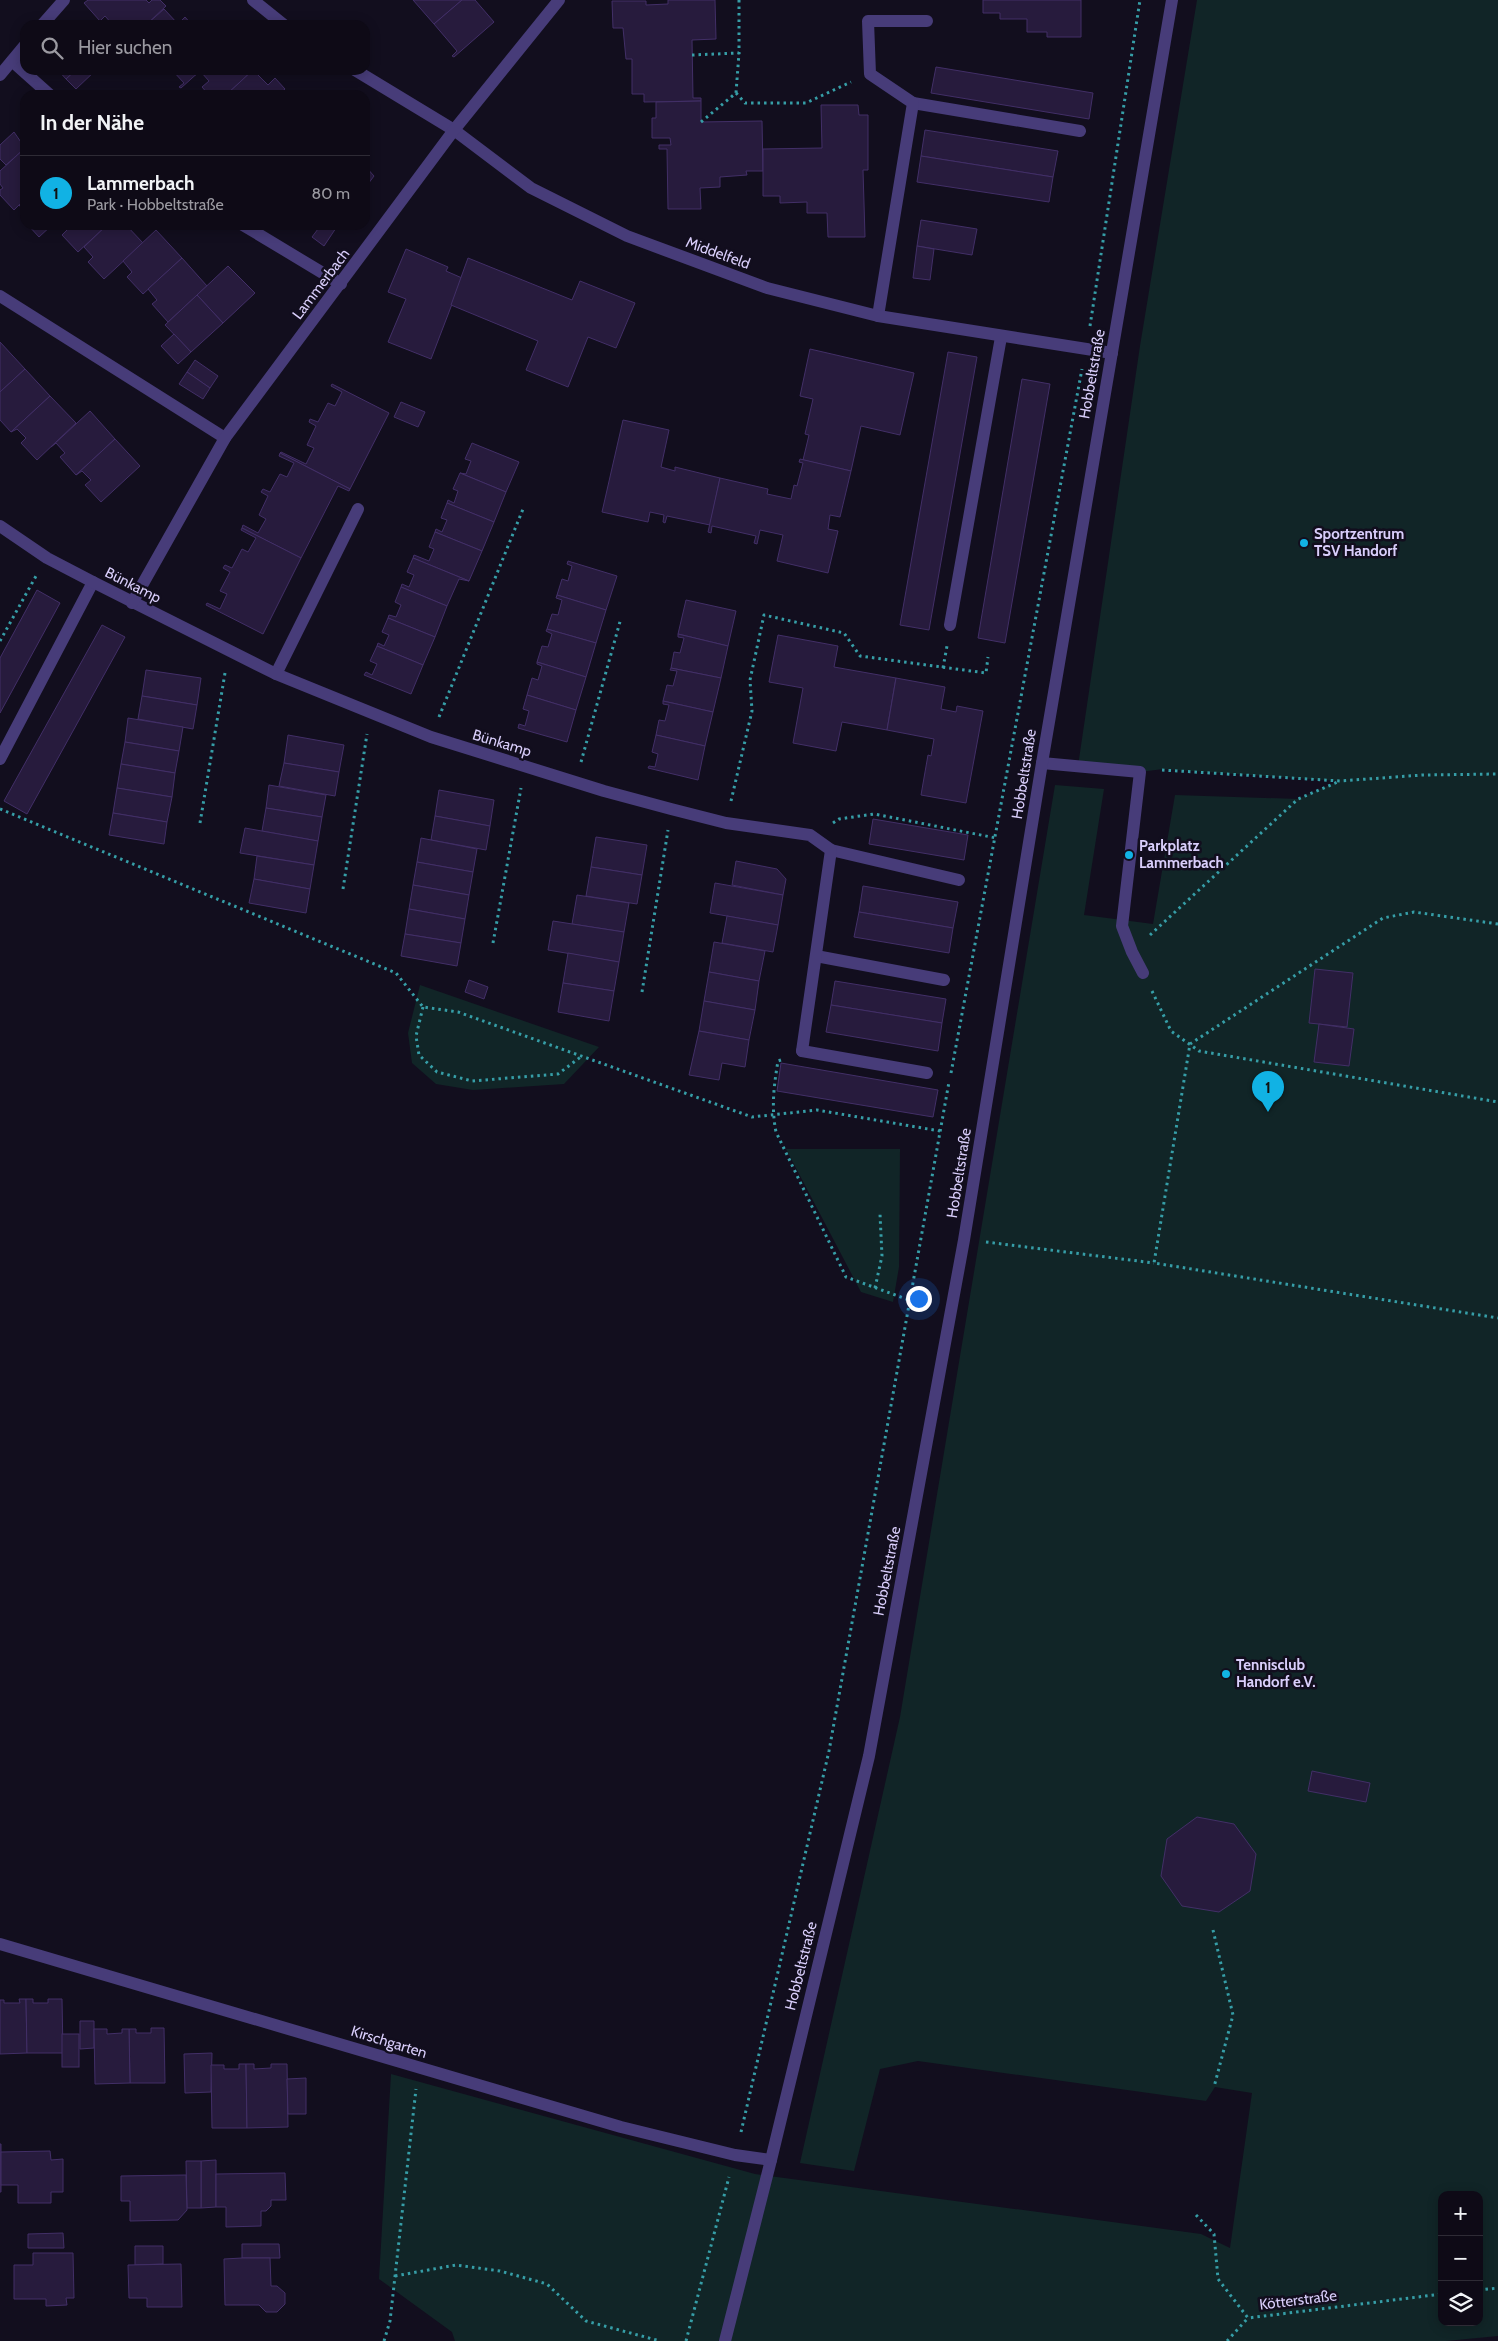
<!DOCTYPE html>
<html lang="de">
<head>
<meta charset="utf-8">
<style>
  :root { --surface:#0e0a16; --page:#1c1823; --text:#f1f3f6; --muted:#9b9aa1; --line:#2e2b35; --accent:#11b2e4 }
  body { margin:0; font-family:Cabin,sans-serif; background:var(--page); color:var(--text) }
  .controls { position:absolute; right:15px; bottom:15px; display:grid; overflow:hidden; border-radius:10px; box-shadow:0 2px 12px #0003 }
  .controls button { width:45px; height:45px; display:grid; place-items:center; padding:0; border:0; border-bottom:1px solid var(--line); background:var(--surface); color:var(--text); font:25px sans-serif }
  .you { position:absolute; left:918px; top:1298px; width:18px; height:18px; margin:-12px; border:4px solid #fff; border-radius:50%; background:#1a73e8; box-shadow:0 0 0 8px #1a73e833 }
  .badge { display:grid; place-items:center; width:32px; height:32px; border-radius:50%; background:var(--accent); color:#111; font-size:16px; font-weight:700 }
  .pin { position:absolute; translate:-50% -41px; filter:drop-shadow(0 1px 2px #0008) }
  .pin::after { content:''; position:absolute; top:26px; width:18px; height:15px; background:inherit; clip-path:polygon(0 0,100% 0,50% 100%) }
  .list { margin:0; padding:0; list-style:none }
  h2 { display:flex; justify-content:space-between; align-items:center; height:65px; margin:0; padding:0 20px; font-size:21px }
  h2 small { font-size:16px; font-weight:400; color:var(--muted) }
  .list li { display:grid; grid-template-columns:32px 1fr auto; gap:15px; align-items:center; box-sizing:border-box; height:75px; padding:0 20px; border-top:1px solid var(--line) }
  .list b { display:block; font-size:19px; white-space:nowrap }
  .list p { margin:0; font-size:16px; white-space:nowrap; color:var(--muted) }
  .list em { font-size:16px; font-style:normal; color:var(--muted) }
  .icon { flex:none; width:28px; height:28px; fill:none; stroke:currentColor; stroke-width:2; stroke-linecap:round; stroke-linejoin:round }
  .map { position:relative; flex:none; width:1498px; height:2341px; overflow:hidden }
  .search { position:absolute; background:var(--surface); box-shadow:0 2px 12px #0003; left:20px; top:20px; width:350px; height:55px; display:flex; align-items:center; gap:12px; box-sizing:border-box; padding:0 18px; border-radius:15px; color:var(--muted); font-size:19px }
  .panel { position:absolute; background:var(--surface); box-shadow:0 2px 12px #0003; left:20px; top:90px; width:350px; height:140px; border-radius:15px }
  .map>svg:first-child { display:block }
  .green { fill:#112527; fill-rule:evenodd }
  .building { fill:#271b3d; stroke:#422f67 }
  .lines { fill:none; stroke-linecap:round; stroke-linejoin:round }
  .path { stroke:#369ea7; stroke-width:3; stroke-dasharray:2.5 4; stroke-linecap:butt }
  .service { stroke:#473c79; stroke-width:12 }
  .minor { stroke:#473c79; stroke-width:12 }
  .tertiary { stroke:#473c79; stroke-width:12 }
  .poi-dot { fill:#11b2e4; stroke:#120e1e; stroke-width:2 }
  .labels { text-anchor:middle; stroke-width:5; stroke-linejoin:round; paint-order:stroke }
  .street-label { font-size:15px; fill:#d9cefb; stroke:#120e1e }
  .poi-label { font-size:15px; font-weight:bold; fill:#d9cefb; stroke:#120e1e; text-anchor:start }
</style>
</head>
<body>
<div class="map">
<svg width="1498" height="2341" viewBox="0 0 1498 2341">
  <rect width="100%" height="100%" fill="#120e1e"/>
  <!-- green -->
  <g class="green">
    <path d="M1197,0H1498V2336L1446,2341H455L452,2332L379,2279L391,2074L755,2174L1201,2234L1230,2248L1252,2093L1215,2087L1206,2101L918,2061L880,2069L854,2171L800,2163L900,1717L1055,785L1104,789L1084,915L1153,924L1175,795L1298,799L1339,781L1163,769L1140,772L1078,766L1140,346ZM1442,2195H1479V2322H1442Z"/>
    <path d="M420,985L599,1047L564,1084L473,1090L436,1084L412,1063L408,1033Z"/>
    <path d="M786,1149H900L899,1267L893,1302L861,1292Z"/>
  </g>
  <!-- building -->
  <g class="building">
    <path d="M88,0H146L149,3L152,0H160L166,6L146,25H113L105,16L100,21L84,3Z"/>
    <path d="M413,0H462L434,24Z"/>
    <path d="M462,0H475L494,22L454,57L452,56L457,51L434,24Z"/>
    <path d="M668,0H715L716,39L692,40L693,98H701V101L644,102V94H632V59H626L623,28H613L612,1H646V5L668,4Z"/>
    <path d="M983,0H1081V37H1047V32H1027V19H1000V13H983Z"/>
    <path d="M164,9L178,24L185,17L192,25H146Z"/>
    <path d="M936,67L1093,93L1089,119L931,93Z"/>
    <path d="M58,70H76L66,79Z"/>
    <path d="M76,70H96L76,89L66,79Z"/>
    <path d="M172,70H201L181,88L179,87L184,83Z"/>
    <path d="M201,70H253L226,95H209L202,87L209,81L201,72L195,75Z"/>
    <path d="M253,70L268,85L275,78L285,89L278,95H226Z"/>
    <path d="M701,101V122L762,121L763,171H746L747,175L720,177V187L700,188L701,209H668L667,149H659V145H671L670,138H652V118H656V102Z"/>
    <path d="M821,105H858L859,115H868V170H863L865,237H828L827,213H807V202L780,203V196H763V149L822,148Z"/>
    <path d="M925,130L1058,151L1053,177L921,156Z"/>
    <path d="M14,132L25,148L6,165L0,159V145Z"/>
    <path d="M25,148V199L14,210L0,195V190L3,188L0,184V171Z"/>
    <path d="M921,156L1053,177L1049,202L917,182Z"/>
    <path d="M365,166L374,176L365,188Z"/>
    <path d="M25,199V212L19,205Z"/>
    <path d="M921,220L977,229L972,255L917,246Z"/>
    <path d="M28,225H52L39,237Z"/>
    <path d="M63,225H107L78,252L62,235L67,230Z"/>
    <path d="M107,225H126L143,243L104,279L88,262L93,257L84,247Z"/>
    <path d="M321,225H338L324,246L312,237Z"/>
    <path d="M156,230L182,258L143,294L127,277L132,272L123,261Z"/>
    <path d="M917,246L934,249L930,280L913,278Z"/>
    <path d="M406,249L448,267L446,271L462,278L431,359L388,342L406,299L388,292Z"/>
    <path d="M182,258L207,286L168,322L152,304L157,300L148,289Z"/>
    <path d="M468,258L572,300L580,281L635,303L616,348L588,337L568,387L526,370L538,341L451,305Z"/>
    <path d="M228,266L255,293L223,323L197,295Z"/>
    <path d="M197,295L223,323L191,352L165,325Z"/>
    <path d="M174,334L191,352L178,364L161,346Z"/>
    <path d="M0,342L25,369L0,392Z"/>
    <path d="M810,349L914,373L900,435L861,426L851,471L803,460L809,435L805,434L813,399L800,396Z"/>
    <path d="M948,352L977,357L929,630L900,625Z"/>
    <path d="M195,360L218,376L210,388L187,372Z"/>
    <path d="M25,369L50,396L11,432L0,420V392Z"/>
    <path d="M187,372L210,388L203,399L179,384Z"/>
    <path d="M1022,379L1050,384L1005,643L978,638Z"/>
    <path d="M332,384L389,413L350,489L280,453L281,452L306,464L314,448L307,445L316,426L309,422L310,419L318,422L328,403L335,406L342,392L331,386Z"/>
    <path d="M50,396L76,423L37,460L21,443L26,438L17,429L11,432Z"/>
    <path d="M401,402L425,412L418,427L394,417Z"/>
    <path d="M90,411L115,439L76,475L60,457L65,453L56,443L51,447Z"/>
    <path d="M623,420L669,430L661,467L675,471V467L720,478L710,525L667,516L665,523L663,522L664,515L650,512L648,522L602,512Z"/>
    <path d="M115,439L140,466L101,502L85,485L91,480L82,471L76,475Z"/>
    <path d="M472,443L519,462L506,492L460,473L466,474L471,461L465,459Z"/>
    <path d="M280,453L350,489L349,491L338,486L301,558L242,528L243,525L258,533L266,519L259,515L268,496L261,492L263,489L270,492L280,474L287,477L294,463L279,456Z"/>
    <path d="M800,459L851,471L840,517L830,515L828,529L838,531L828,573L777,561L783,535L760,530L757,544L754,543L756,536L712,526L711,533L708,532L720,478L768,489L767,494L791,499L794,485L797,486L803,463L799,462Z"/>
    <path d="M460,473L506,492L494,522L447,503L448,500L454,503L458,491L453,489Z"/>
    <path d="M447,503L494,522L482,551L435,532L436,529L442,532L447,520L441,518Z"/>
    <path d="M242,528L301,558L263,634L206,605L207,603L220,609L227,594L220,591L230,572L223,568L225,565L232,568L242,549L248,552L256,538L241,530Z"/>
    <path d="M435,532L482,551L469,581L413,558L414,555L429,561L434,549L429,547Z"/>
    <path d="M413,558L469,581L459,579L447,606L401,587L402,584L409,587L414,575L407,572Z"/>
    <path d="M568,561L617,576L606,610L557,595L562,579L568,581L572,566L567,564Z"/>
    <path d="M401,587L447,606L435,637L388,618L389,615L396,617L401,605L395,602Z"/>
    <path d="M37,590L60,603L0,713V658Z"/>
    <path d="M557,595L606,610L596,643L547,629L552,614L558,615L562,600L556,598Z"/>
    <path d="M686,600L736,611L728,646L678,634Z"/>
    <path d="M388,618L435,637L423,665L377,646L378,643L384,646L389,635L382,632Z"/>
    <path d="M102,625L125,637L27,814L4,801Z"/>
    <path d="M547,629L596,643L586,677L537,662L542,646L548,647L552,634L546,631Z"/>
    <path d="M678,634L728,646L721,678L671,668L674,652L680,653L684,638L678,637Z"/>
    <path d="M778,635L838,646L834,667L896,678L887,730L842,722L836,751L793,743L803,688L769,682Z"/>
    <path d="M377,646L423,665L411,694L364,675L366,672L372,675L377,664L370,661Z"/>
    <path d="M537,662L586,677L576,710L527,695L532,678L538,680L542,666L537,664Z"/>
    <path d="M671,668L721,678L713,712L663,701L667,685L673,686L677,671L670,670Z"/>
    <path d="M146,670L201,678L197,705L142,696Z"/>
    <path d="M896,678L945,687L941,709L956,712L957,706L983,711L966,803L921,795L928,755L931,756L934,739L887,730Z"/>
    <path d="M527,695L576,710L567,742L518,728L519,724L525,726L529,711L523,709Z"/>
    <path d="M142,696L197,705L193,729L138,719Z"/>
    <path d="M663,701L713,712L705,746L656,735L659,720L665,721L669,705L663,704Z"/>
    <path d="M128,718L183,727L179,751L125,742Z"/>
    <path d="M288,735L344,745L339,772L284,763Z"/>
    <path d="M656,735L705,746L698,780L648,768L649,766L655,767L658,754L652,752Z"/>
    <path d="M125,742L179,751L175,773L121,764Z"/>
    <path d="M284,763L339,772L335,796L279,786Z"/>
    <path d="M121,764L175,773L172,797L117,788Z"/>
    <path d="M269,785L326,795L322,817L266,808Z"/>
    <path d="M117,788L172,797L167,822L113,813Z"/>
    <path d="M439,790L494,800L490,826L435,816Z"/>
    <path d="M266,808L322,817L318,841L262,831Z"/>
    <path d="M113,813L167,822L164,844L109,835Z"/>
    <path d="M435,816L490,826L486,850L431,840Z"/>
    <path d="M873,819L968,835L964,860L869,844Z"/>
    <path d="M245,828L318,841L314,865L240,853Z"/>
    <path d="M596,837L647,845L642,875L591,867Z"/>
    <path d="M421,838L477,849L473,872L417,862Z"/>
    <path d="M257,856L314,865L310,889L254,879Z"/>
    <path d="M736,861L777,869L786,879L783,895L732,885Z"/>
    <path d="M417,862L473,872L469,895L413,885Z"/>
    <path d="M591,867L642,875L637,904L586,896Z"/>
    <path d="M254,879L310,889L306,913L249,903Z"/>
    <path d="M715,883L783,895L778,925L710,913Z"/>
    <path d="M413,885L469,895L465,919L409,909Z"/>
    <path d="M863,886L958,902L953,928L859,912Z"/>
    <path d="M577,895L629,903L624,932L572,924Z"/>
    <path d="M409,909L465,919L461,943L405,934Z"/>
    <path d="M859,912L953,928L949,953L854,937Z"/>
    <path d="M727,916L778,925L773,952L722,943Z"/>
    <path d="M553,921L624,932L619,962L548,950Z"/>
    <path d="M405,934L461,943L457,966L401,956Z"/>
    <path d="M714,942L765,951L759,981L709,972Z"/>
    <path d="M568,953L619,962L614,991L563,983Z"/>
    <path d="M1315,969L1353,973L1347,1027L1309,1023Z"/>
    <path d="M709,972L759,981L755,1010L704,1001Z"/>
    <path d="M469,980L488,987L484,999L465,992Z"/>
    <path d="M835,981L946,999L942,1023L831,1005Z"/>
    <path d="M563,983L614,991L609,1021L558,1012Z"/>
    <path d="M704,1001L755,1010L749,1040L699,1031Z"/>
    <path d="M831,1005L942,1023L938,1051L826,1032Z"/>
    <path d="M1319,1024L1354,1029L1349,1066L1314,1062Z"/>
    <path d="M699,1031L749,1040L745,1067L722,1063L719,1080L689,1075Z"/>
    <path d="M781,1063L938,1090L933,1117L777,1091Z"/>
    <path d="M1312,1771L1370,1783L1366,1802L1308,1791Z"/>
    <path d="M1197,1817L1234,1824L1256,1854L1250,1891L1219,1912L1182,1906L1161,1876L1167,1839Z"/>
    <path d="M19,1999H26L27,2053L0,2054V2000H4V2003H20Z"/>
    <path d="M26,1999H33V2003H48V1999H62L63,2053H27Z"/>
    <path d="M80,2021H94V2048L80,2049Z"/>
    <path d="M151,2028H164L165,2083H130L129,2029H136V2033H151Z"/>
    <path d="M94,2029H107V2034L122,2033V2029H129L130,2083L95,2084Z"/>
    <rect x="62" y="2034" width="17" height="33"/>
    <path d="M212,2053L211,2092L185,2093L184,2054Z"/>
    <path d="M239,2064H246L247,2128H212L211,2065H224V2069H239Z"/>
    <path d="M246,2064H254V2069L271,2068V2064H287L288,2127L247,2128Z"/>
    <path d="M306,2078V2114H288L287,2079Z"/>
    <path d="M1,2144V2192H0V2144Z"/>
    <path d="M50,2151L51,2160L63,2159V2192H51V2203H18V2185H1V2152Z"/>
    <path d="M216,2160V2207L201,2208V2161Z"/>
    <path d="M186,2161H201V2208H187Z"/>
    <path d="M285,2173L286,2200H271V2206L266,2211H261V2226L226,2227V2207H216V2174Z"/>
    <path d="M186,2175L187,2210L178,2220L130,2221V2201H121V2176Z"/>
    <path d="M63,2233L64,2248H28V2234Z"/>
    <path d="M242,2244H279L280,2258H242Z"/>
    <path d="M135,2246H163V2264L135,2265Z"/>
    <path d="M33,2253H73L74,2298H66L67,2305L46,2306V2299H14V2265H33Z"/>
    <path d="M242,2258H270L271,2286H277L285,2293V2304L277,2312H266L259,2305H225L224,2259Z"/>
    <path d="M181,2264L182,2307H147V2298H129L128,2265Z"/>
  </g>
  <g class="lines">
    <!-- path -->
    <g class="path">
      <path d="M692,55L739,53V0"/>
      <path d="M736,93L745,103H806L851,82"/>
      <path d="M701,122L736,93L739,53"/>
      <path d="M1090,326L1140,0"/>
      <path d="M0,641L36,576"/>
      <path d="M943,668L947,646"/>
      <path d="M439,717L523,509"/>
      <path d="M581,762L621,618"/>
      <path d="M1162,770L1340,781L1423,775L1498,774"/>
      <path d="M731,801L752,711L750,680L764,615L844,633L860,656L986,673L988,657"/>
      <path d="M0,809L396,973L423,1007L458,1012L752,1117L817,1110L940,1131"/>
      <path d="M200,823L225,673"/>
      <path d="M833,823L839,819L874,814L996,838"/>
      <path d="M343,889L367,734"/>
      <path d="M1498,924L1414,912L1383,918L1190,1044L1154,1263L1498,1318"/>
      <path d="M1150,935L1298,799L1340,781"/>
      <path d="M493,943L521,788"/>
      <path d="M1152,991L1171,1031L1199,1051L1498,1102"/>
      <path d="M642,992L668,830"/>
      <path d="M423,1007L416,1036L419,1055L437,1072L472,1081L558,1074L582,1056"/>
      <path d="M781,1060L778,1061C774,1085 771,1107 776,1132L846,1277L909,1300"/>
      <path d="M951,1073L1082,369"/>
      <path d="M986,1242L1154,1263"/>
      <path d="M875,1288L882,1256L880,1214"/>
      <path d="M1213,1930L1233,2015L1214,2087"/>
      <path d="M741,2132L829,1751L949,1082"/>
      <path d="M1196,2215L1214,2234L1218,2279L1248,2318L1442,2294"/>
      <path d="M395,2276L456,2265L500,2271L547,2284L586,2321L660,2341"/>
      <path d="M1479,2290L1498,2288"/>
      <path d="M384,2341L390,2321L416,2089"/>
      <path d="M686,2341L729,2177"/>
      <path d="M1227,2341L1248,2318"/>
    </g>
    <!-- service -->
    <g class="service">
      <path d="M12,61L50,95"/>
      <path d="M913,103L1080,131"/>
      <path d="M243,225L341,284"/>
      <path d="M0,296L225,438"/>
      <path d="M878,316L913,103L870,74L868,21H927"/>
      <path d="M950,625L1001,337"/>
      <path d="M276,674L358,509"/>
      <path d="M0,759L93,582"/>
      <path d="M1042,763L1140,772L1122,926L1132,952L1143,973"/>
      <path d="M831,850L959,880"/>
      <path d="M816,956L944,980"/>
      <path d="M802,1051L927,1073"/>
    </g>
    <!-- minor -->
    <g class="minor">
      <path d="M253,0L284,25"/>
      <path d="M42,25L64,0"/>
      <path d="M355,70L454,130L531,188L627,236L767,288L878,316L1112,353"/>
      <path d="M0,75L25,45"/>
      <path d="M0,526L47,558L93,582L276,674L431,737L604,791L671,809L726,823L810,835L831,850L802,1051"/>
      <path d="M132,603L225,438L454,130L559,0"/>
      <path d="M0,1944L621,2127L735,2155L771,2160"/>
    </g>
    <!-- tertiary -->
    <path class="tertiary" d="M725,2341L771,2160L869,1756L964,1240L1042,763L1172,0"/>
  </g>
  <!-- markers -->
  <g class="poi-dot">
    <circle cx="1304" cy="543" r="5"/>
    <circle cx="1129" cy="855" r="5"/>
    <circle cx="1226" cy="1674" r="5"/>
  </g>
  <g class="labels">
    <!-- street labels -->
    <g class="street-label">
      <text transform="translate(718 253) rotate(20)" y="5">Middelfeld</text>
      <text transform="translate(321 284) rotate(-53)" y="5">Lammerbach</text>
      <text transform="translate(1092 374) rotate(-80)" y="5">Hobbeltstraße</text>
      <text transform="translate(133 585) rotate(27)" y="5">Bünkamp</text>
      <text transform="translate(502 743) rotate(17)" y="5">Bünkamp</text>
      <text transform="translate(1024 774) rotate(-81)" y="5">Hobbeltstraße</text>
      <text transform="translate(959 1173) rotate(-81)" y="5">Hobbeltstraße</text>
      <text transform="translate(887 1571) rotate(-79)" y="5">Hobbeltstraße</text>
      <text transform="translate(801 1966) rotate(-76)" y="5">Hobbeltstraße</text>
      <text transform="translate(389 2042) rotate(17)" y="5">Kirschgarten</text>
      <text transform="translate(1298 2300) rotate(-7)" y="5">Kötterstraße</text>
    </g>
    <!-- poi labels -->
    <g class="poi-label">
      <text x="1314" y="539">Sportzentrum<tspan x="1314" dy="17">TSV Handorf</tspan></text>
      <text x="1139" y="851">Parkplatz<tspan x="1139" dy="17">Lammerbach</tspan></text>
      <text x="1236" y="1670">Tennisclub<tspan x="1236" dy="17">Handorf e.V.</tspan></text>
    </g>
  </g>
</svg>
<div class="controls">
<button>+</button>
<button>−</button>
<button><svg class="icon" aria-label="layers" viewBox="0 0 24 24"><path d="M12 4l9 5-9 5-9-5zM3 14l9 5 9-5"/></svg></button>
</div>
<div class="you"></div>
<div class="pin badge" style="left:1268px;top:1112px">1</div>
<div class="search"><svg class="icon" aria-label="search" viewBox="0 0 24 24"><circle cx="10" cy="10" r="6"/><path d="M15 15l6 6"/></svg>Hier suchen</div>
<section class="panel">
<h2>In der Nähe<small></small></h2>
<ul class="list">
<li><span class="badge">1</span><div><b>Lammerbach</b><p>Park · Hobbeltstraße</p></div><em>80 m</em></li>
</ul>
</section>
</div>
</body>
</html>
